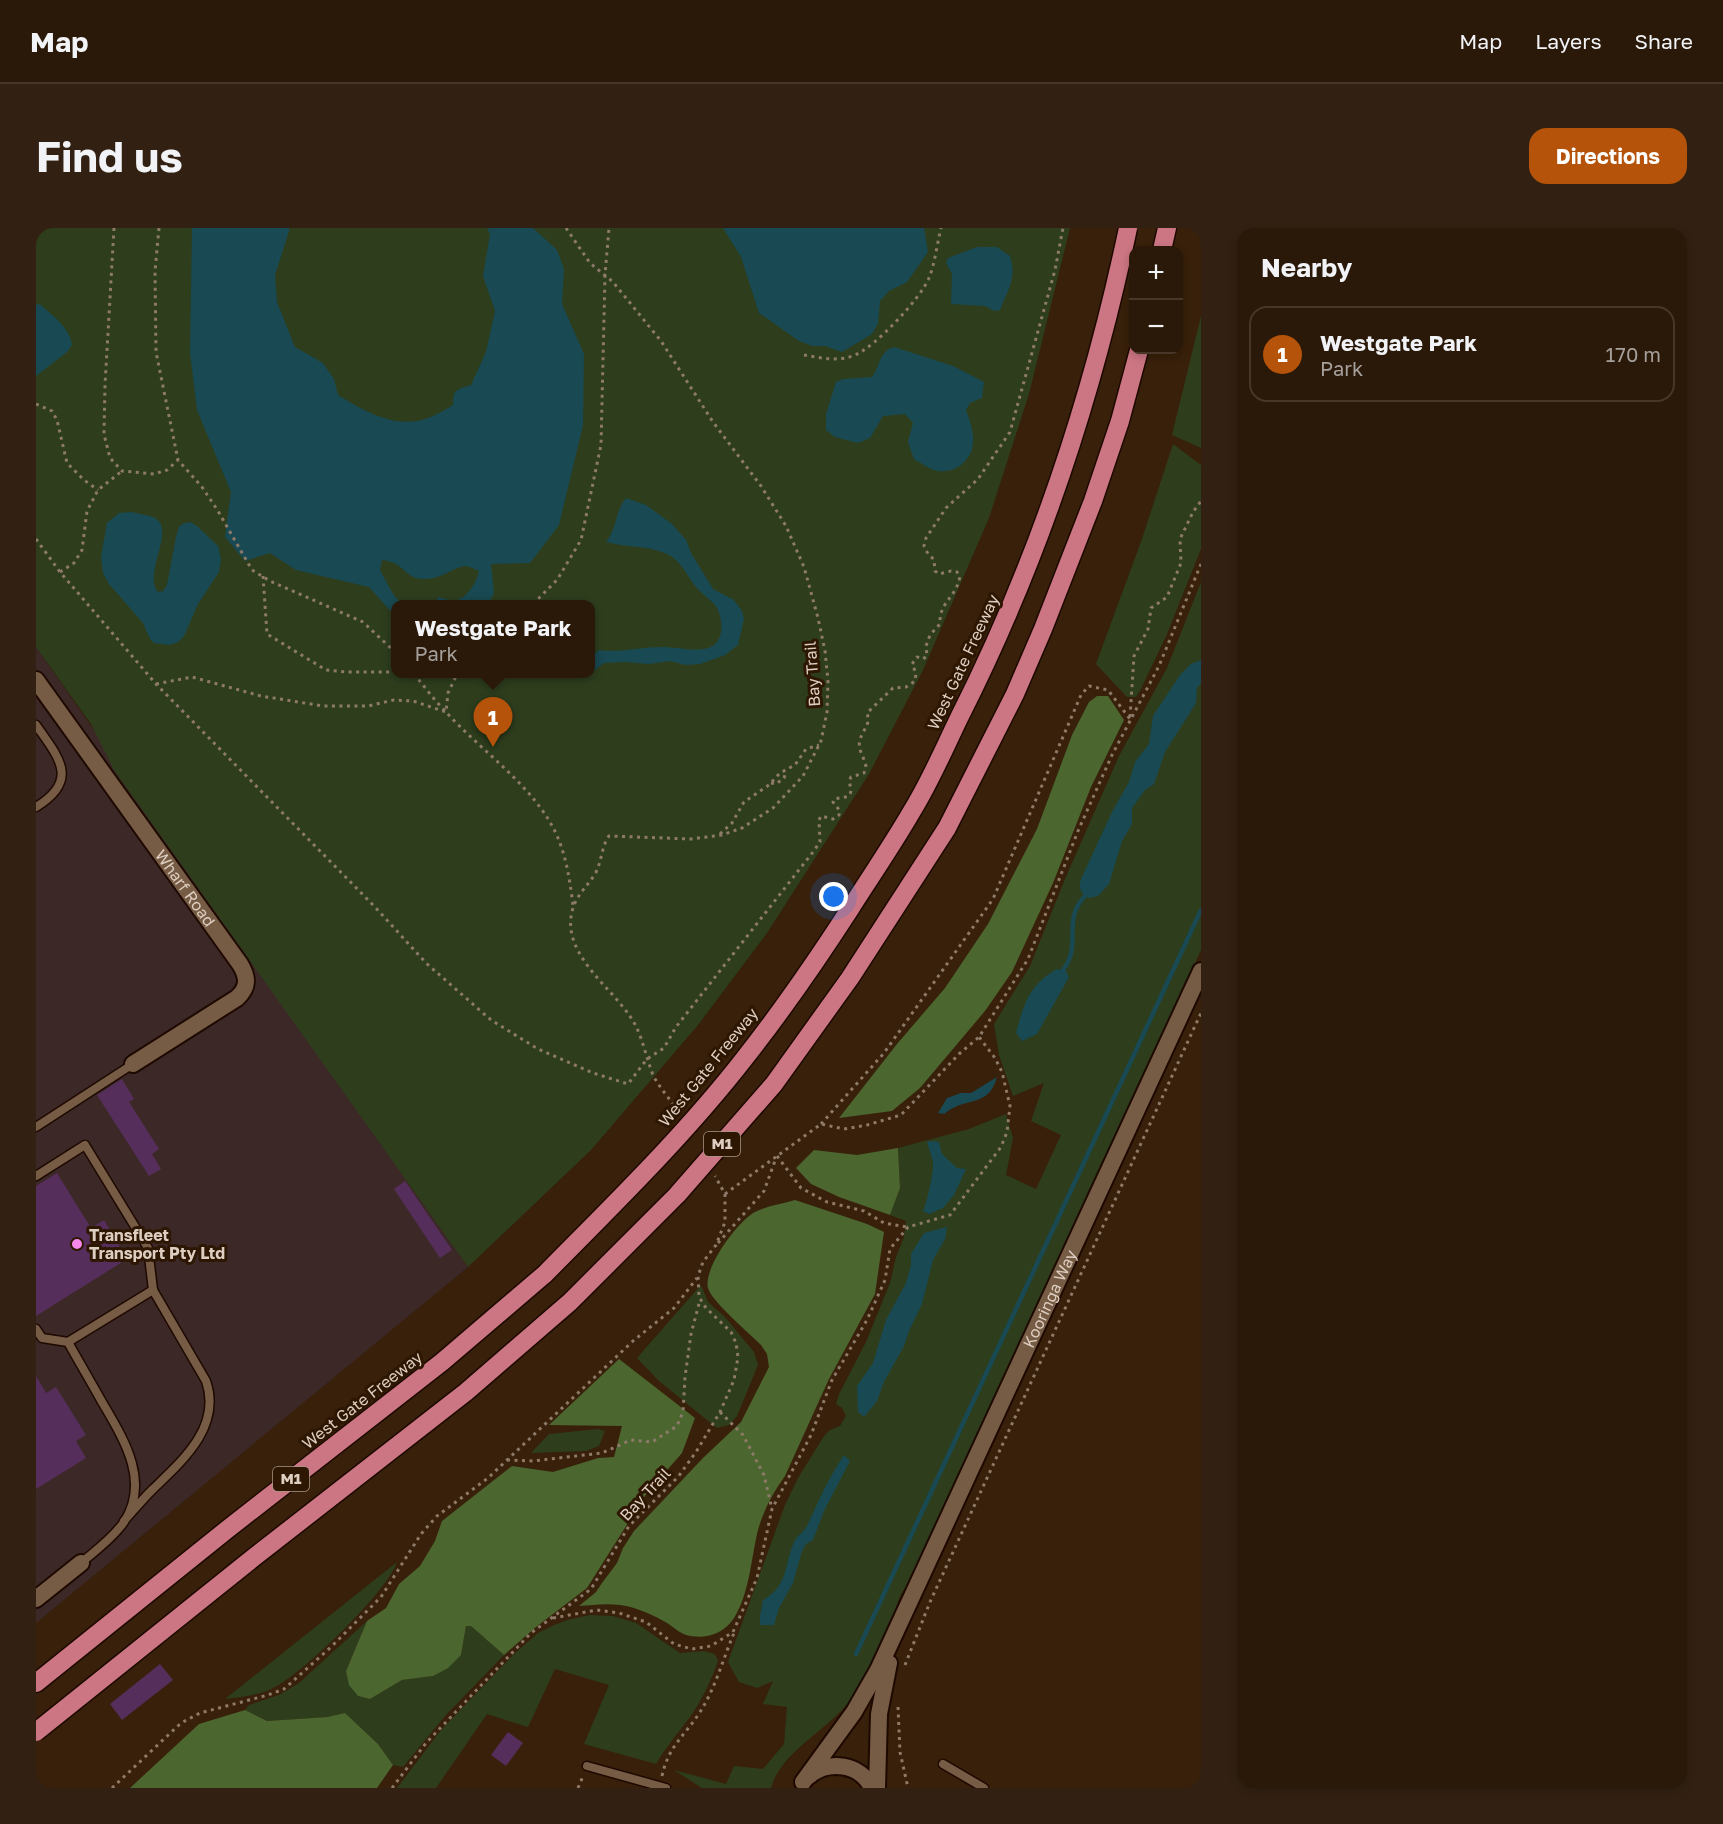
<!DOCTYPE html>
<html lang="en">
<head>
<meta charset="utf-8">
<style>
  :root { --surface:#2a1808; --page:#322112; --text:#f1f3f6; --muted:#a5a09c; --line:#463729; --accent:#b45309 }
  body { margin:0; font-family:"Golos Text",sans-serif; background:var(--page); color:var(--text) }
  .controls { position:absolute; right:18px; top:18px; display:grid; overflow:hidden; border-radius:12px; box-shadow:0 3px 9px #0003 }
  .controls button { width:54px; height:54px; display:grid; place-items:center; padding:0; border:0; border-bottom:2px solid var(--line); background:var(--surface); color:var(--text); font:30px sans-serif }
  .you { position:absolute; left:798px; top:669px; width:21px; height:21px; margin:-15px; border:4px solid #fff; border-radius:50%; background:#1a73e8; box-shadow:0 0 0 9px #1a73e833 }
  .badge { display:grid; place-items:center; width:39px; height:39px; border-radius:50%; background:var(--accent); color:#fff; font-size:20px; font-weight:700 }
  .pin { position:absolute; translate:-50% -50px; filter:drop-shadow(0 2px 3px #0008) }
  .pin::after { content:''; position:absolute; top:32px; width:21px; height:18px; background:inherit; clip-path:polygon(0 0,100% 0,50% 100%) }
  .popup { position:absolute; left:355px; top:372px; width:204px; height:78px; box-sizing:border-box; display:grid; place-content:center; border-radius:12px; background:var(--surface); filter:drop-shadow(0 2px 4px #0005); font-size:20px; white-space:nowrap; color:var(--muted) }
  .popup b { font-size:22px; color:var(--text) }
  .popup::after { content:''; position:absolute; left:50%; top:100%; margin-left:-12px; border:12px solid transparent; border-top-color:var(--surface) }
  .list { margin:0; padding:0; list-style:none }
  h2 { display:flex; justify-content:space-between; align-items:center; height:78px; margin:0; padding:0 24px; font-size:26px }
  h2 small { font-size:20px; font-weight:400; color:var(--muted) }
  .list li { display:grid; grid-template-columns:39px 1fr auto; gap:18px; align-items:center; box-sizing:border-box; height:96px; margin:0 12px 12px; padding:0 12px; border:2px solid var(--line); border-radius:18px }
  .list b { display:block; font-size:22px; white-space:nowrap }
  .list p { margin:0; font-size:20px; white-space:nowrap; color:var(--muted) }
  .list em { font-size:20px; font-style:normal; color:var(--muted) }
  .map { position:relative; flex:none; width:1165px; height:1560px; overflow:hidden; border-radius:18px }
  header { display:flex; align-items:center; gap:36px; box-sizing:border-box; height:84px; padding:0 30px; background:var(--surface); border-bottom:2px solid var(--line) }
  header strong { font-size:28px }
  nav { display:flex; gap:33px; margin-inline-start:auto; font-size:21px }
  .intro { display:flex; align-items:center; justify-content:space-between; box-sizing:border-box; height:144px; padding:0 36px }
  h1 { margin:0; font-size:42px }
  .button { padding:15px 27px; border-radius:18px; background:var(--accent); color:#fff; font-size:21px; font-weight:700 }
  main { display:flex; gap:36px; padding:0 36px }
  aside { flex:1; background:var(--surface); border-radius:18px; box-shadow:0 3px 9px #0003 }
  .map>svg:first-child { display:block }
  .commercial { fill:#3c2827 }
  .green { fill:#2e3e1d; fill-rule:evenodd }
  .forest { fill:#4b662e }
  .water { fill:#194952 }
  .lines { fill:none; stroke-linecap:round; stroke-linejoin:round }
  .stream { stroke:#194952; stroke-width:4.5 }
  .building { fill:#562e5b }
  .service-casing { stroke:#1e0900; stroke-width:11 }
  .minor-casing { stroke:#1e0900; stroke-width:20 }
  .motorway-casing { stroke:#1e0900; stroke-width:21 }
  .path { stroke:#8e7a69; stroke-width:3; stroke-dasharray:3 4.5; stroke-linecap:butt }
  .service { stroke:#775c45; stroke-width:8 }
  .minor { stroke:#775c45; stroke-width:16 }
  .motorway { stroke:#cc7683; stroke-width:18 }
  .motorway-bridge-casing { stroke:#1e0900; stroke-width:21; stroke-linecap:butt }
  .motorway-bridge { stroke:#cc7683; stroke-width:18 }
  .poi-dot { fill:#f788eb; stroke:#2e1702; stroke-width:2 }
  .labels { text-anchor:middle; stroke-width:6; stroke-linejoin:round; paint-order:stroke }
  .shield { fill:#2e1702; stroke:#a99788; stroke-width:1.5 }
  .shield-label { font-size:15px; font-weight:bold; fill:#decec1 }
  .street-label { font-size:16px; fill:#decec1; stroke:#2e1702 }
  .poi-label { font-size:16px; font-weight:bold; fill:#decec1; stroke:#2e1702; text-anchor:start }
</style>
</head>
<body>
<header>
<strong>Map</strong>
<nav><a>Map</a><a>Layers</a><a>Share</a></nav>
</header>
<div class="intro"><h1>Find us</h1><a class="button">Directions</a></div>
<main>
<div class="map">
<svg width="1165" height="1560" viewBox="0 0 1165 1560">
  <rect width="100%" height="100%" fill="#38200a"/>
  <!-- commercial -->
  <path class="commercial" d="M0,419L432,1039L0,1395Z"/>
  <!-- green -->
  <g class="green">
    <path d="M0,0H1034L993,166L953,290L887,442L833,546L731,705L662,797L555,922L432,1039L78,542L55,496L0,419ZM360,376H554V446H360Z"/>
    <path d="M1165,88V220L1136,207Z"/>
    <path d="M1137,216L1165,237V321L1131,406L1104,463L1100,469H1091L1060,436L1106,311Z"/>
    <path d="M1165,354V722L873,1356C860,1368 861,1383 854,1398C843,1423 830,1449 815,1471C793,1502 745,1523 735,1560H666L638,1542L690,1556L698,1538L727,1541L748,1516L751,1479L727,1476L737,1453L721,1460L703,1454L692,1434L749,1277L762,1250L788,1208L794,1202L804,1198L810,1188L806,1180L800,1176L803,1166L830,1114L854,1055L860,1029L868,1009L870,993L854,987L864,960L862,920L933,901L970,886L977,910L970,947L1000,961L1025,907L995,893L1008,855L977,868L963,827L958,796L994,738L1029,651L1083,528L1131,440Z"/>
    <path d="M665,1057L672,1074L689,1089L718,1124L722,1137L701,1188L693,1197L681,1200L623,1153L601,1130Z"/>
    <path d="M562,1201L569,1203L563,1218L550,1223L495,1225L513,1206Z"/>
    <path d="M361,1334C352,1363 267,1445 239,1459C224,1467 206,1469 189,1471Z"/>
    <path d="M554,1387L577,1388L600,1395L644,1425L668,1423L679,1426L682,1433C675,1453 666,1472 654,1489C642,1505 630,1519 620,1536L548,1516L573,1457L519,1441L492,1499L451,1486L400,1560H361L405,1502L478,1426L502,1405L516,1398L531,1392Z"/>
    <path d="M331,1393L310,1443L322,1468L334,1471L366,1452L397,1448L425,1427L430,1398H435L468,1427L409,1488L367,1539L357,1537L342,1516L309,1485L291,1489L231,1493L209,1482L213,1477L243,1467L263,1455Z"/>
  </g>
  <!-- forest -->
  <g class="forest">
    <path d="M1061,468H1072L1088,492L1055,559L1017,655L976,744L949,783L884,860L856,883L803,890L861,816L909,760L952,696L1001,601L1036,507L1053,474Z"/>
    <path d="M862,920L864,960L854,987L803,969L775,956L760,940L778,922L821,927Z"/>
    <path d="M759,972L831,996L848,1004L839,1066L793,1151L749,1248C736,1266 726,1285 721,1306C715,1333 713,1366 698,1390C688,1406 669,1412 650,1407C644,1405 637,1399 631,1395C617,1387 600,1379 584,1377C570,1375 556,1377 543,1378L560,1364L566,1355L581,1335L587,1320L598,1303L667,1230L705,1194L733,1139L731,1126L725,1117C714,1106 675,1073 672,1060C667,1040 702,993 719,984C730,978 746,976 759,972Z"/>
    <path d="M583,1131L659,1190L646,1225L611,1265L551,1360L500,1399L468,1427L435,1398H430L425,1427L412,1440L397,1448L366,1452L334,1471L322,1468L313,1457L310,1443L331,1393L350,1380L363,1356L384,1338L399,1313L406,1293L476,1238L517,1244L562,1230L578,1229L586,1198L513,1197Z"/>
    <path d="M209,1482L231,1493L291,1489L309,1485L342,1516L357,1537L341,1560H94L163,1496Z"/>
  </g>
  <!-- water -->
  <g class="water">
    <path d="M156,0H254L239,47L241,74L259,119L287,135L298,151L302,167C328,183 360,202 392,190C400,187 409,182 417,177C417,161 420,162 435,157L450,124L459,83L447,48L454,6L451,0H497L521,22L528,41L526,76L548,126L547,197L523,297L494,335L455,336L458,365L453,375L402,376L401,369C407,370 415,373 420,372C432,370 441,353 443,343C440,342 433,338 430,338C417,339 404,352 388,351C368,351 369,334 346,332L344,342L357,366L366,376H360L359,388L333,359L260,342L234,325L209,333L189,309L195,264L161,182L154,125Z"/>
    <path d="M687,0H888L892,24L871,54L853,63L844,73L842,96L836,106L806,124L789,118H776L763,113L723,85L705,29Z"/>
    <path d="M941,19H961L974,28C981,50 972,62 964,82L958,83L949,78L915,76L916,46L910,35L912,30Z"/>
    <path d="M0,76L5,77C17,88 34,100 36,117L31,124L0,148Z"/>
    <path d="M858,119L917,138L948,154L946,170L934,175L930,182C937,201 944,222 925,237C920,241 911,244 903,243C896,243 885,235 878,231L872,214L877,195L869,186L847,188L834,210L822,215L799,209L790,202V186L800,154L807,151L836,149C844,139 843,123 858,119Z"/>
    <path d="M590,270L610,277L636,296L650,312L655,325L677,361L698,372L706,383L708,391L702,417L689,427L664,436L650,437L634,433L613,436L589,434L568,435L555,445V429L563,422C583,425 605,419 626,419C640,419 659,424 672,420C689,416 688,389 679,377C676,373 670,369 666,365C654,355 647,334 633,327C613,317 591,320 570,314C581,300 579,284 590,270Z"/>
    <path d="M96,284C103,286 113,287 119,290C140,302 107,345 122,364L127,363L131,357L140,309L143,299L146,296L154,294L161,298L182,318L185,331L183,344L162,376L148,408L142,414L134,417L118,415L114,411L107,395L73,356L67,345L65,329L71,295L83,285Z"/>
    <path d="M1165,432V455L1161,460L1160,475L1129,524L1118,556L1109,562L1096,580V596L1086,613L1073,656L1062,668L1053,670C1045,666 1042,660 1045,651L1076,584L1093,554L1099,534L1113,516L1117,488L1144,447L1155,436Z"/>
    <path d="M1021,741L1030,743L1033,749L1001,806L986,813L980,805C988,775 993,757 1021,741Z"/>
    <path d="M961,849C952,881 931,867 908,886L902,885L911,870L925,865H935Z"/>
    <path d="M896,913L903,914L906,926L921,940L930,941L918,967L907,980L893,986L887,983C890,979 897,946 897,939C898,932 893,922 891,914Z"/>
    <path d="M911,999L909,1011L897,1032L886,1076L873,1103L868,1118L848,1154L841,1173L828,1189L822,1184L821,1158L837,1135L850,1092L870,1055L875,1037V1026L888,1005Z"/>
    <path d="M808,1227L814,1233L788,1283L777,1312L770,1316L766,1323L757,1355L743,1380L738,1397H724V1388L727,1372C753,1358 748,1335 759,1312C762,1307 768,1304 771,1298C782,1274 793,1249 808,1227Z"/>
  </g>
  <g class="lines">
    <!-- stream -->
    <g class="stream">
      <path d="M1027,742C1047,716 1025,693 1049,668"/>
      <path d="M820,1426L1165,682"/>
    </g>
  </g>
  <!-- building -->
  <g class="building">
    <path d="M86,851L98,871L93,874L123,921L116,926L125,941L113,948L61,867Z"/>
    <path d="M21,945L55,1000L68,992L91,1031L0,1088V958Z"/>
    <path d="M369,953L416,1022L404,1030L358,961Z"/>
    <path d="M0,1148L10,1165L20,1159L50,1207L40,1213L50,1230L0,1261Z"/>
    <path d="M124,1436L137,1452L86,1492L74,1476Z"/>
    <path d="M472,1504L487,1515L470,1538L455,1527Z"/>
  </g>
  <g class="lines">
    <defs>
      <g id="service">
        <path d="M0,497C23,530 44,552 0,579"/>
        <path d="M0,899L97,836"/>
        <path d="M0,948L49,917L112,1020L117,1062"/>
        <path d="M0,1101L6,1110L32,1114"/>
        <path d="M45,1335C59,1323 77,1310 88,1294C115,1253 87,1210 66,1174C55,1154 43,1134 32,1114L117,1062L170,1153C186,1199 146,1233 116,1262C106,1272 97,1283 88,1293"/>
        <path d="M907,1536L948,1560"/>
        <path d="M551,1538L630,1560"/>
      </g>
      <g id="minor">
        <path id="s1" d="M0,452L204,736C212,749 213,759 201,770L97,836"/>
        <path d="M0,1371L45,1335"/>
        <path d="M773,1548C792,1531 825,1536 836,1560"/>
        <path id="s2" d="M767,1554L818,1484L842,1442L1165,743"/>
        <path d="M841,1560L843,1486L853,1435"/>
      </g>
      <g id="motorway">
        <path d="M1126,22L1131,0"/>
        <path d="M0,1455L193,1300L406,1134L509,1046"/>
      </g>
    </defs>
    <!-- service casing -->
    <use href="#service" class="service-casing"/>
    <!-- minor casing -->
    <use href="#minor" class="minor-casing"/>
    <!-- motorway casing -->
    <use href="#motorway" class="motorway-casing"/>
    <!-- path -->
    <g class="path">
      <path d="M78,0L69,157L68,206L74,230L86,243L118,246L131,242L142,232"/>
      <path d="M123,0L119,43L120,124L142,232L166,259L182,283L216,342L234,353L327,394L360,425"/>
      <path d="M530,0L554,35L577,54L625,113L677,194L725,258L750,298L768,339L782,390L789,423L792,453L791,484L785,513L767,548L737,580L706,600L686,607L655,611L573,608C565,619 566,634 559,646C552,657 543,665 538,677C521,722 572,756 593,787C606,804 609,827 617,847C624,861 635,871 642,885"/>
      <path d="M768,127C785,130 803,134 819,127C839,119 885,70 893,50C899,35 901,16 905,0"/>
      <path d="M0,176L16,183L21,192L31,235L48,252L62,262"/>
      <path d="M0,311L24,344L120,456L339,679L390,735L455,792L502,821L557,845L592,856L611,831L628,820L640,799L777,624L784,614L783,592L785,588L797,591L803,587L804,583L797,574L798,571C812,568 818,571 813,553L815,549L828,545L830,539C829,530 821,522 824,512C827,500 835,498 831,485L857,460L870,459L879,453L880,445L876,436L881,429L887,431L891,428L890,418L894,407L904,396C903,373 920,371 924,348L921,344L915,343L903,346L899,343L898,332L891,324L888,318L890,310L910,280L942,251L974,204L1019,42L1027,0"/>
      <path d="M24,344L38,335L46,322L51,283L62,262L86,243"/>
      <path d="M227,348L231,406L290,442L311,444H360"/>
      <path d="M497,376L521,352L545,312L565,217L569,47L573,0"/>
      <path d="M378,446C388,458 398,472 410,484C446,524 501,560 522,610C531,632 534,654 537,677"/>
      <path d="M120,456L156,449L225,468L287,478H332L358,472L377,473L410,484L412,465L421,446"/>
      <path d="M1094,489L1098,428L1112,401L1115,380L1131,369L1145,335L1144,311L1157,284L1165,273"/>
      <path d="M735,555L740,556L748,550L750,544"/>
      <path d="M684,606L696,595L708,574L733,557L744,545L759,537L770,521L783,517"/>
      <path d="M785,896L848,825L957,671L1045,467L1053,458L1072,462L1094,491"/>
      <path d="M741,928L765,960L791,974L828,983L848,995L871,999"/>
      <path d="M689,966L785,896L808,901L831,897L865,887L923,826L943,809L992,731L1042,603L1076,527L1123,438L1165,336"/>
      <path d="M682,1015L728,963L740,930"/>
      <path d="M684,1184L707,1207L728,1247L736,1281"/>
      <path d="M471,1232L497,1233L566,1225L595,1212L616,1214L641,1198L647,1184L649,1149L655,1106L664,1072"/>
      <path d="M517,1390L561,1382L583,1385L610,1394L638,1416L656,1421L675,1418L697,1404L721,1350L736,1281L775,1207L796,1152L831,1092L849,1052L854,1021L872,999L914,987L965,919L971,904L974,878L966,844L959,830L943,809"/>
      <path d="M869,1437L894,1374L1165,785"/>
      <path d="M862,1479L864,1524L872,1560"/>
      <path d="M626,1548C633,1517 648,1509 664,1484C679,1461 687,1431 698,1405"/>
      <path d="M76,1560L145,1495L164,1485L232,1467L248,1461L296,1418L345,1369L385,1306L401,1288L452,1250L597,1113L638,1080L661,1050"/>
      <path d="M356,1560L390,1515L495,1405L555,1361L593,1298L642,1249L660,1224L684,1184L698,1152L702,1129L700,1115L695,1104L670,1080L663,1069L662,1048L667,1034L680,1017L689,994V966L679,948"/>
      <path d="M542,1560L547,1548"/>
    </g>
    <!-- service -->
    <use href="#service" class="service"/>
    <!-- minor -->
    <use href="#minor" class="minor"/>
    <!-- motorway -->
    <use href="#motorway" class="motorway"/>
    <defs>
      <g id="motorway-bridge">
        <path d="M509,1046C577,977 648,908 708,831C746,783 781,732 814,681C835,648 857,616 876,583C894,554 908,521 923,490C1002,334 1056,171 1092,0"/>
        <path d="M0,1504L217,1330L430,1164L534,1074L641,967L738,856L814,750L911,600L979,466L1007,401L1057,273L1084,193L1103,122"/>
      </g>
    </defs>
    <!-- motorway-bridge casing -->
    <use href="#motorway-bridge" class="motorway-bridge-casing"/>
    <!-- motorway-bridge -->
    <use href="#motorway-bridge" class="motorway-bridge"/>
  </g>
  <!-- markers -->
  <circle class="poi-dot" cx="41" cy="1016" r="6"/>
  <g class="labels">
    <!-- shield labels -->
    <g class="shield">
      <rect x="668" y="904" width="36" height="24" rx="4.5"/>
      <rect x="237" y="1239" width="36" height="24" rx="4.5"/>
    </g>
    <g class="shield-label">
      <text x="686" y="921">M1</text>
      <text x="255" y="1256">M1</text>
    </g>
    <!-- street labels -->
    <g class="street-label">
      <text transform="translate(927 434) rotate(-65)" y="6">West Gate Freeway</text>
      <text transform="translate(776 446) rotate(-94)" y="6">Bay Trail</text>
      <text dy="6" stroke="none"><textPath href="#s1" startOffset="256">Wharf Road</textPath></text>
      <text transform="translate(672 839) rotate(-51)" y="6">West Gate Freeway</text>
      <text dy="6" stroke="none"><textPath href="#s2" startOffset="544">Kooringa Way</textPath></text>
      <text transform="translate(326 1172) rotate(-38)" y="6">West Gate Freeway</text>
      <text transform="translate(609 1266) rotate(-47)" y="6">Bay Trail</text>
    </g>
    <!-- poi labels -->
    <g class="poi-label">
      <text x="53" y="1013">Transfleet<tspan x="53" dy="18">Transport Pty Ltd</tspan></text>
    </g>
  </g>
</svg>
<div class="controls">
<button>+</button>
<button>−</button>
</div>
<div class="you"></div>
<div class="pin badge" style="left:457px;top:519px">1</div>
<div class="popup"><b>Westgate Park</b>Park</div>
</div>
<aside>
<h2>Nearby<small></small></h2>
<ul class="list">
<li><span class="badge">1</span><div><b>Westgate Park</b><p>Park</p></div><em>170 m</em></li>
</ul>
</aside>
</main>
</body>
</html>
